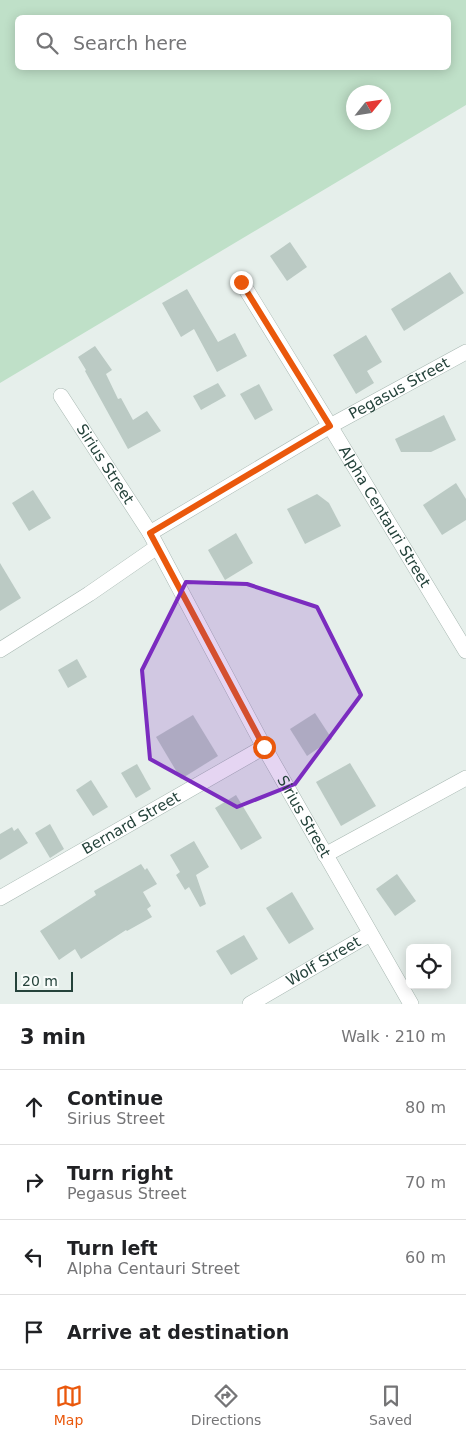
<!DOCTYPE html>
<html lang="en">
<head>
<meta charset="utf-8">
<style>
  :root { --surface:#fff; --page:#f2f2f2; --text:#202124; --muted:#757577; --line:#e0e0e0; --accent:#ea580c }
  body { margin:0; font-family:"DejaVu Sans",sans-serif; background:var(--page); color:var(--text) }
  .controls { position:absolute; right:15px; bottom:15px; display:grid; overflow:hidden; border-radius:8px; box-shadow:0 2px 12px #0003 }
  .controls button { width:45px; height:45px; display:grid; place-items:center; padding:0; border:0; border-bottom:1px solid var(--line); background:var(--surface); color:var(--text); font:25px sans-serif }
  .compass { position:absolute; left:346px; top:85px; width:45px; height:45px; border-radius:50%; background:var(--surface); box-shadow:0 2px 12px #0003; rotate:60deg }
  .scale { position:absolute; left:15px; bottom:12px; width:58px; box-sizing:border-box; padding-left:5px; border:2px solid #24423a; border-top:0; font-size:14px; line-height:18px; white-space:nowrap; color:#24423a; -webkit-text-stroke:4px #f7fbf9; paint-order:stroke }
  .stop { position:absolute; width:15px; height:15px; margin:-11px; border:4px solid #ea580c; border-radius:50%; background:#fff }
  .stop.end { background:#ea580c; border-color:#fff; box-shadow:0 1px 5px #0008 }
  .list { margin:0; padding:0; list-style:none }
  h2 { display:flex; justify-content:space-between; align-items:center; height:65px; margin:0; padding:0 20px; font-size:21px }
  h2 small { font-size:16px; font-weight:400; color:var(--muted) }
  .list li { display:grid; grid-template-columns:32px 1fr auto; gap:15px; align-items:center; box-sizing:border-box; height:75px; padding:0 20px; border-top:1px solid var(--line) }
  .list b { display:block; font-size:19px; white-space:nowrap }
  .list p { margin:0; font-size:16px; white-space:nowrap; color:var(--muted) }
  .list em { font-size:16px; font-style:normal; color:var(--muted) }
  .icon { flex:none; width:28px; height:28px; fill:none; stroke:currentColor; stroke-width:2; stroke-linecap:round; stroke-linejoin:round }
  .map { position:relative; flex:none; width:466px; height:1004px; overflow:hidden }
  .search { position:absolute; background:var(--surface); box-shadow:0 2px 12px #0003; left:15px; right:15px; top:15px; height:55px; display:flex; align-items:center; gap:12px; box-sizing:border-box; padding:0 18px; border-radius:8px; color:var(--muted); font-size:19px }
  .sheet { height:365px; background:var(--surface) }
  nav { display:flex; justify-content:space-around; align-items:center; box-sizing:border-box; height:70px; border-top:1px solid var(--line); background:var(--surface); font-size:14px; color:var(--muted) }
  nav a { display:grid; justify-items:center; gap:2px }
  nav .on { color:var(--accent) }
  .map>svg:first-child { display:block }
  .green { fill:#bfe0c8; fill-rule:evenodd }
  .building { fill:#bbcac4 }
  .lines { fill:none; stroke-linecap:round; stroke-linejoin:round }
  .minor-casing { stroke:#a8b8b2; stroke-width:16 }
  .minor { stroke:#fff; stroke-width:15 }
  .route { stroke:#ea580c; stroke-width:6 }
  .marked { fill:#7b2cbf; fill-opacity:0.2; stroke:#7b2cbf; stroke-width:4; stroke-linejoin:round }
  .labels { text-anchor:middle; stroke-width:4.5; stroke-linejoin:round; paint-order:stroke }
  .street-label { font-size:15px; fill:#24423a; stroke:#f7fbf9 }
</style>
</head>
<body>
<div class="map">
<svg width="466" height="1004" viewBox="0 0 466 1004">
  <rect width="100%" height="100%" fill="#e6efeb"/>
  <!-- green -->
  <path class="green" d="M0,0H466V105L0,383ZM18,18H448V68H18ZM354,92H384V122H354Z"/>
  <!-- building -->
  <g class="building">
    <path d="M290,242L307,267L287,281L270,256Z"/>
    <path d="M450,272L464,293L404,331L391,309Z"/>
    <path d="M187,289L218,342L235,333L247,356L217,372L194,329L181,337L162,303Z"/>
    <path d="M366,335L382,362L367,371L374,383L356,394L333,355Z"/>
    <path d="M95,346L112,370L106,374L118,399L121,398L133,420L147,411L161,431L128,449L85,371L86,370L78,357Z"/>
    <path d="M218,383L226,396L201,410L193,396Z"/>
    <path d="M259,384L273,410L255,420L240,394Z"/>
    <path d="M444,415L456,440L431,452H401L395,439Z"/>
    <path d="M456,483L466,499V520L442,535L423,505Z"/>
    <path d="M33,490L51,518L29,531L12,503Z"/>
    <path d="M317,494L329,503L341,526L305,544L287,509Z"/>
    <path d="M236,533L253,563L225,580L208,550Z"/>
    <path d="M0,563L21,598L0,611Z"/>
    <path d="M77,659L87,677L68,688L58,670Z"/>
    <path d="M315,713L332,739L307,756L290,729Z"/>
    <path d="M193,715L218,756L181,779L156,737Z"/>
    <path d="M350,763L376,806L341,826L316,782Z"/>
    <path d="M137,764L151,789L136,798L121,773Z"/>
    <path d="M91,780L108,807L93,816L76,790Z"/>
    <path d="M236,795L262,838L241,850L215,808Z"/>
    <path d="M50,824L64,849L50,858L35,833Z"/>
    <path d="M12,827L14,831L18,828L28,843L0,860V834Z"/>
    <path d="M194,841L209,867L196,875L206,904L200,907L189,887L185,890L176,875L180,872L170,855Z"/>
    <path d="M141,864L145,870L147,868L157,884L143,892L151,906L147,909L152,917L127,931L126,930L81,959L75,949L59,960L40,931L96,895L94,891Z"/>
    <path d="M397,874L416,901L395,916L376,889Z"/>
    <path d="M292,892L314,929L289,944L266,908Z"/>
    <path d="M244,935L258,959L231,975L216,951Z"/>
  </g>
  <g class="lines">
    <defs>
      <g id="minor">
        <path id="s1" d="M241,281L330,426L466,651"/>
        <path id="s2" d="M61,396L150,533L264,747L411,1004"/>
        <path id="s3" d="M150,533L330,426L466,352"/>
        <path d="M0,650L89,594L157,547"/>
        <path d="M325,855L466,778"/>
        <path id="s4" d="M0,898L264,747"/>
        <path id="s5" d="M250,1004L370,934"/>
      </g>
    </defs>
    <!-- minor casing -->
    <use href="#minor" class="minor-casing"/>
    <!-- minor -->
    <use href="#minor" class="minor"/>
  </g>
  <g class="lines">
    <!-- route -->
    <path class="route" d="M241,282L330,426L150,533L264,747"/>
  </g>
  <!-- marked area -->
  <path class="marked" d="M186,582L247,584L317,607L361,695L295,784L237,807L150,759L142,670Z"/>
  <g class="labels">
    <!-- street labels -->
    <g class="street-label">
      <text dy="5" stroke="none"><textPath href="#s3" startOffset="288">Pegasus Street</textPath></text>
      <text dy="5" stroke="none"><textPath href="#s2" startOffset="81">Sirius Street</textPath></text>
      <text dy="5" stroke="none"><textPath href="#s1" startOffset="276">Alpha Centauri Street</textPath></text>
      <text dy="5" stroke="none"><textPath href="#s2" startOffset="486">Sirius Street</textPath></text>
      <text dy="5" stroke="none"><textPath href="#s4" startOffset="151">Bernard Street</textPath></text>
      <text dy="5" stroke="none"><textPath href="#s5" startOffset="85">Wolf Street</textPath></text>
    </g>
  </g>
</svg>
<div class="controls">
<button><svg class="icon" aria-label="locate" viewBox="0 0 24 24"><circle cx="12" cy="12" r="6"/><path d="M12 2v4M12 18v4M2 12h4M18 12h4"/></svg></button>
</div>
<svg class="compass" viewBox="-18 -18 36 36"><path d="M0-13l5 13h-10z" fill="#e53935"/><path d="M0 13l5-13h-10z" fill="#757577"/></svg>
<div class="scale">20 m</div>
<div class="stop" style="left:264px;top:747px"></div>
<div class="stop end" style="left:241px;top:282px"></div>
<div class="search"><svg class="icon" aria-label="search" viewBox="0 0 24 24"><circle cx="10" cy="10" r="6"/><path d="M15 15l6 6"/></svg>Search here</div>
</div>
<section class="sheet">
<h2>3 min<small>Walk · 210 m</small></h2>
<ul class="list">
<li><svg class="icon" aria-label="ahead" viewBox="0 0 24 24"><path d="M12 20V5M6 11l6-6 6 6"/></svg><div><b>Continue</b><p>Sirius Street</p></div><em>80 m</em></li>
<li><svg class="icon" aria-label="right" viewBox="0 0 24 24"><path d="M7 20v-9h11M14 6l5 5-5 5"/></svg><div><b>Turn right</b><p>Pegasus Street</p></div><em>70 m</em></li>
<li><svg class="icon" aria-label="left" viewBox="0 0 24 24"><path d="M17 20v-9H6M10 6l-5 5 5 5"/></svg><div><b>Turn left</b><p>Alpha Centauri Street</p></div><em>60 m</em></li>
<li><svg class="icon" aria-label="arrive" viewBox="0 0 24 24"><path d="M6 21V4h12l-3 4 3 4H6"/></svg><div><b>Arrive at destination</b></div></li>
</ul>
</section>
<nav>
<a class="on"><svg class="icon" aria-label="map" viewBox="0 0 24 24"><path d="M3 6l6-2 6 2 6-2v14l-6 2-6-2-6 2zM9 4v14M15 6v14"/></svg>Map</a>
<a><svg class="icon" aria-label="directions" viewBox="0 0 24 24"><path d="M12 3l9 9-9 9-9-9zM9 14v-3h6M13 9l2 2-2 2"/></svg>Directions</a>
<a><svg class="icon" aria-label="saved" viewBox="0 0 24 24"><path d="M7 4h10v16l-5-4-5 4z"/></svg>Saved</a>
</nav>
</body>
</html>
